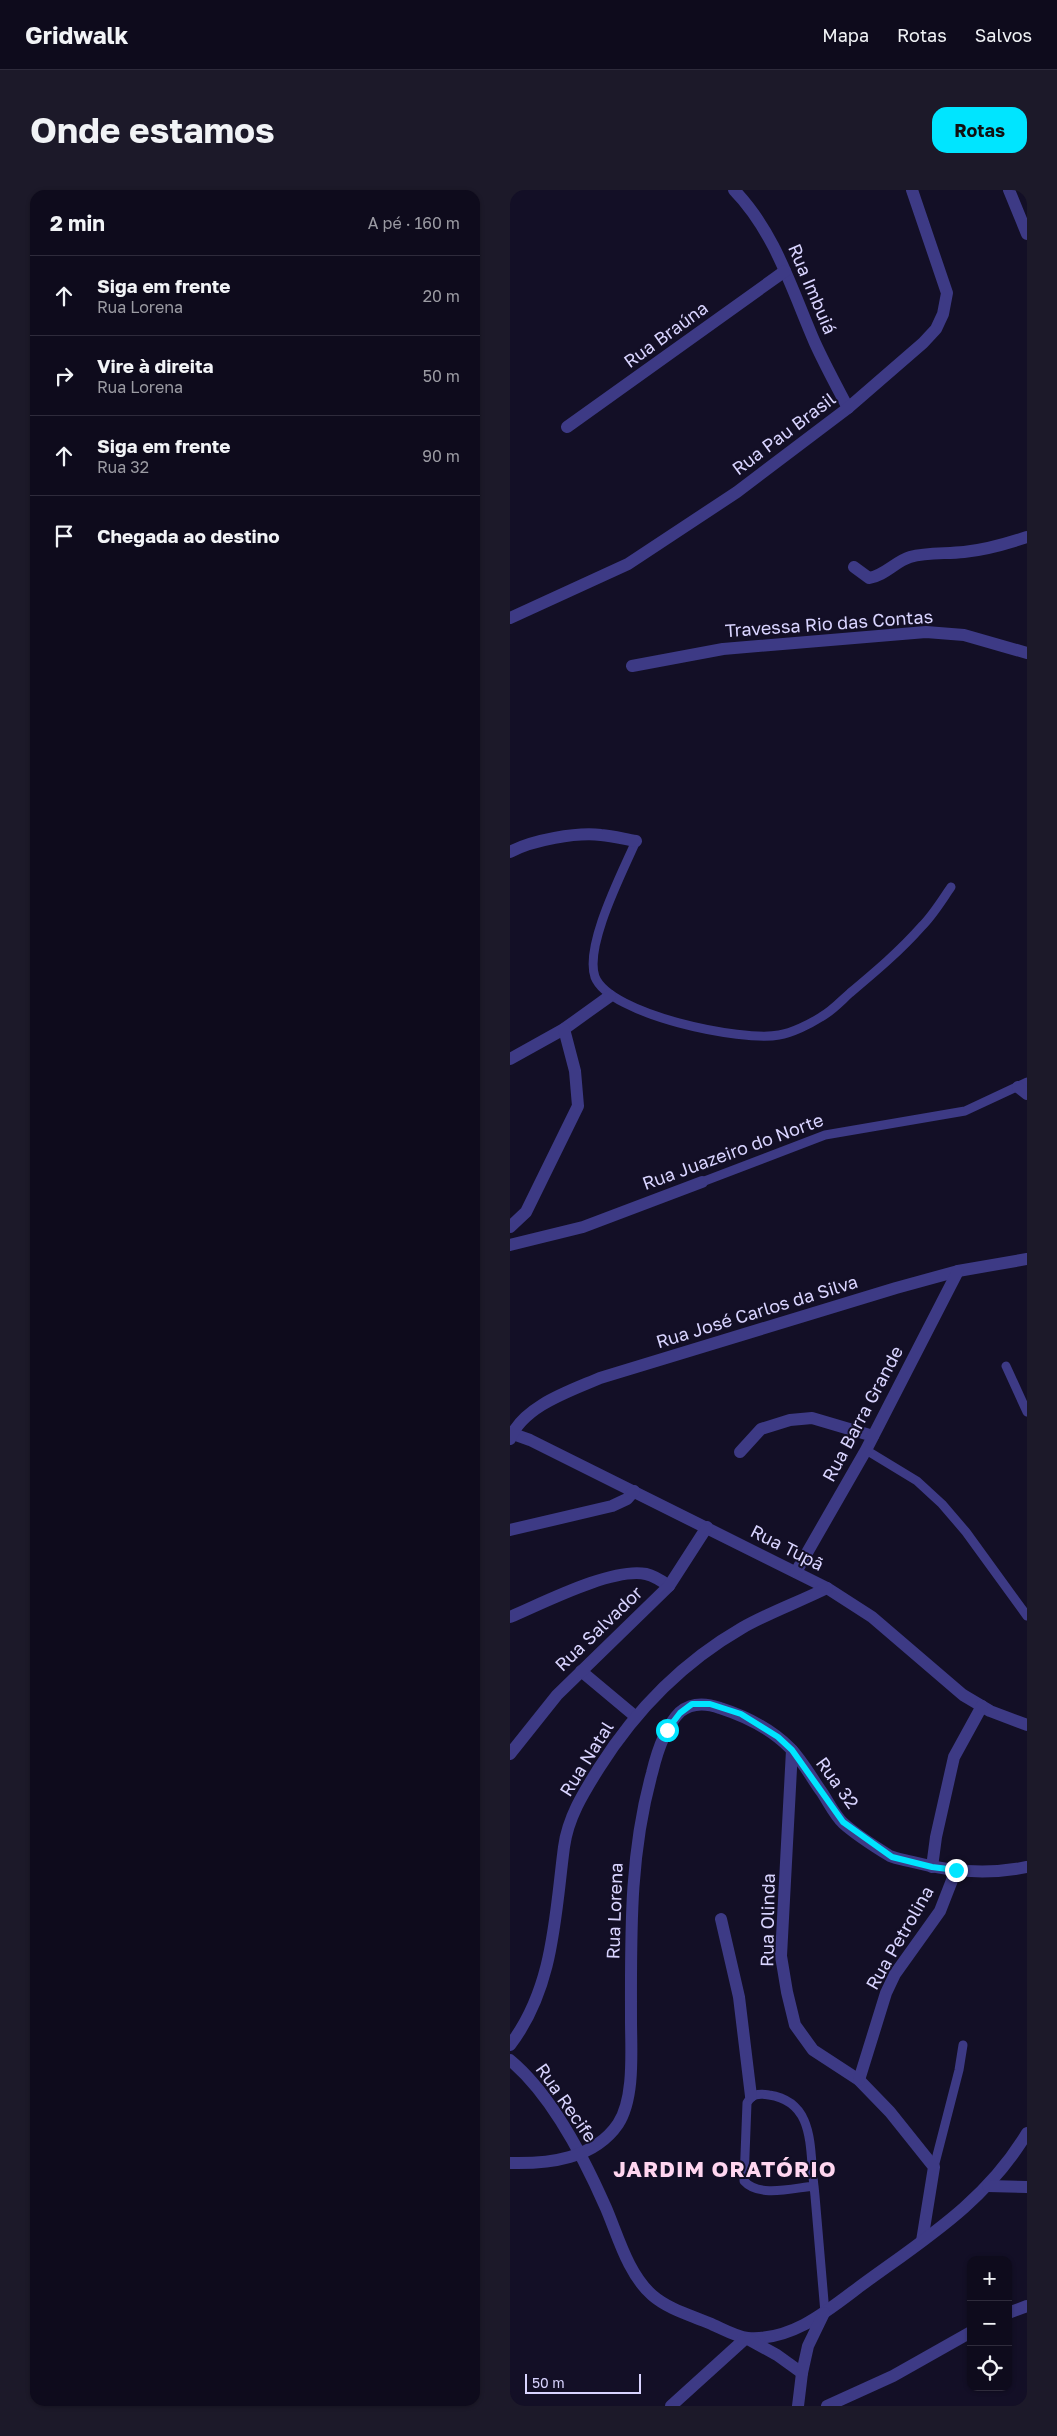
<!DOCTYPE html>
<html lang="pt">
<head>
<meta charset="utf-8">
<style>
  :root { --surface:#0e0b1c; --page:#1c1929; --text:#f1f3f6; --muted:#9b9ba3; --line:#2e2b3b; --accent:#00e5ff }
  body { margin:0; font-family:"Golos Text",sans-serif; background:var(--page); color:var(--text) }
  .controls { position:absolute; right:15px; bottom:15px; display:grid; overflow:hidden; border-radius:10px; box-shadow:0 1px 4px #0004 }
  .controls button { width:45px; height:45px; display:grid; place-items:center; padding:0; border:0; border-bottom:1px solid var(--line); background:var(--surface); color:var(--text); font:25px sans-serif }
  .scale { position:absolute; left:15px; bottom:12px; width:116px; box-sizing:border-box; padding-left:5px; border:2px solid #d9d4ff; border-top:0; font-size:14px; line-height:18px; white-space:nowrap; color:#d9d4ff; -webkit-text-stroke:4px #130f26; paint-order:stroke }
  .stop { position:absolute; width:15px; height:15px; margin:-11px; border:4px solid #00e5ff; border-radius:50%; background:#fff }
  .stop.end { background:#00e5ff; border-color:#fff; box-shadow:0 1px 5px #0008 }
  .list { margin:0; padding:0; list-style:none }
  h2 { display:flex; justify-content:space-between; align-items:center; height:65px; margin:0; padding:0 20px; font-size:21px }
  h2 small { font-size:16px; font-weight:400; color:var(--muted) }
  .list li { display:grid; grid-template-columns:32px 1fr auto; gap:15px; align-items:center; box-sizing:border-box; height:80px; padding:0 20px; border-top:1px solid var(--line) }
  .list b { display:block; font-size:19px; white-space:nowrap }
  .list p { margin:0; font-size:16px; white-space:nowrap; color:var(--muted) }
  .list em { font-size:16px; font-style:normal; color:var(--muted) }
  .icon { flex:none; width:28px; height:28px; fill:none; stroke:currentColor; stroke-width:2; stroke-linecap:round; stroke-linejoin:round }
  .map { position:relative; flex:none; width:517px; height:2216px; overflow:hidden; border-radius:15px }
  header { display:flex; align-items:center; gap:30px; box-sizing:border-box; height:70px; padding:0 25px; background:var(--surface); border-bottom:1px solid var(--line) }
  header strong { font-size:24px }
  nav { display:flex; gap:28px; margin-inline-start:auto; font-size:18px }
  .intro { display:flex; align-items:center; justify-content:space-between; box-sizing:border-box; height:120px; padding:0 30px }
  h1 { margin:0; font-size:35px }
  .button { padding:12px 22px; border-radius:15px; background:var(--accent); color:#111; font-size:18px; font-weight:700 }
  main { display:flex; gap:30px; padding:0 30px }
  aside { flex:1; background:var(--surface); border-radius:15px; box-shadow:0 1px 4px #0004 }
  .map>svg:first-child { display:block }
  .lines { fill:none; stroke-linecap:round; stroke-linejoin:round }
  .lane { stroke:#3d3a85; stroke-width:9 }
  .street { stroke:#3d3a85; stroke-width:12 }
  .route { stroke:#00e5ff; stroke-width:6 }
  .labels { text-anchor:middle; stroke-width:4; stroke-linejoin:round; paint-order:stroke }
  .street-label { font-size:18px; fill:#d9d4ff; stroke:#130f26 }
  .district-label { font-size:22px; font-weight:bold; letter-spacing:1px; fill:#ffd6f0; stroke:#130f26 }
</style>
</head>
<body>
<header>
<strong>Gridwalk</strong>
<nav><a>Mapa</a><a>Rotas</a><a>Salvos</a></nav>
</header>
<div class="intro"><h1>Onde estamos</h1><a class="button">Rotas</a></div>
<main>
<aside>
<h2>2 min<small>A pé · 160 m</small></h2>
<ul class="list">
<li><svg class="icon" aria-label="ahead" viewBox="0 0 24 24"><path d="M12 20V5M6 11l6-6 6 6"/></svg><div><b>Siga em frente</b><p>Rua Lorena</p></div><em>20 m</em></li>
<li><svg class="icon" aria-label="right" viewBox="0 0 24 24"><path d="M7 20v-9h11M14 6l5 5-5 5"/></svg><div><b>Vire à direita</b><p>Rua Lorena</p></div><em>50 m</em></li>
<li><svg class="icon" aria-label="ahead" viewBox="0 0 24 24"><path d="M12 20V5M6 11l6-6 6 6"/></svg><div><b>Siga em frente</b><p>Rua 32</p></div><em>90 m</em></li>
<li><svg class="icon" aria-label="arrive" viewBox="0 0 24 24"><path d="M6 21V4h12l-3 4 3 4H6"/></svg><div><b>Chegada ao destino</b></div></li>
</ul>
</aside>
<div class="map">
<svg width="517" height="2216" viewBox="0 0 517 2216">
  <rect width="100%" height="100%" fill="#130f26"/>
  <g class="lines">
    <!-- lane -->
    <g class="lane">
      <path d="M126,651C113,681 74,756 85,787C100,825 232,852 269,845C282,843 300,834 311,827C322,821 331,811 340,803C365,782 390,761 412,736C423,725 432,710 441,697"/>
      <path d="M192,992L315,945L455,921L517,892"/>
      <path d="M496,1176L517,1222"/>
      <path d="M356,1260L407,1291L432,1314L456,1342L517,1426"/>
      <path d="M424,1977L449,1880L453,1855"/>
      <path d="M304,1996C283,1998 249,2008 234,1991L237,1913C242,1904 248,1903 259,1905C306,1912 299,1959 304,1996L305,2006L315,2123"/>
    </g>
    <!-- street -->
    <g class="street">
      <path d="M224,0C265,42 282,100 305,153C315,175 327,197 338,218"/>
      <path d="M499,0L517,44"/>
      <path d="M57,237L275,81"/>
      <path d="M344,377L359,388C374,386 386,371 400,367C417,362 436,364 454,362C475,360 496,354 517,347"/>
      <path d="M0,428L118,374L227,302L338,218L413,153L426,139L433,124L437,103L402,0"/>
      <path d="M122,476L213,459L416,442L454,445L517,463"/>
      <path d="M0,662C22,650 67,642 91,645C103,646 114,649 126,651"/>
      <path d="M0,869L54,839L100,806"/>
      <path d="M508,897L517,904"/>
      <path d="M0,1037L16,1022L68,916L65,881L54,839"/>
      <path d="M0,1055L73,1037L192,992"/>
      <path d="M0,1243L20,1250L317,1398L362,1427L453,1505L480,1521L517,1535"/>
      <path d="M0,1249C13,1216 60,1201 90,1188L386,1098L448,1081L517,1069"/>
      <path d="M230,1262L251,1239L280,1230L302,1228L363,1246"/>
      <path d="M0,1340L102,1316L117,1309L124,1301"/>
      <path d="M286,1382L356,1260L448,1081"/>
      <path d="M0,1427C31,1414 102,1377 136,1384C145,1386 152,1391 159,1396"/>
      <path d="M71,1481L126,1527"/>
      <path d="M282,1560L271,1766L277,1802L285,1835L303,1860L349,1890L380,1922L424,1977L412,2051"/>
      <path d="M0,1564L47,1505L159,1396L197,1337"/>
      <path d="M422,1677L426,1647L444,1567L472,1516"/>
      <path d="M211,1729L229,1807L241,1906"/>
      <path d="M0,1855C44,1798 45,1725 54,1657C58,1627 74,1602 89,1578C125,1521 173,1472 232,1438C258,1423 289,1412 317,1398"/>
      <path d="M0,1870C41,1904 75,1970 96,2018C108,2046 118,2084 142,2105C158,2119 180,2125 199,2133C211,2138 226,2147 238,2148C281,2151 316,2122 349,2097C413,2050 475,2013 517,1943"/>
      <path d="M349,1890L376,1803L385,1784L430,1721L446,1680"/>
      <path d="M0,1973C39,1974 84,1969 108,1934C125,1908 121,1860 121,1830C121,1745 119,1666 142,1583C147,1562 155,1537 170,1522C182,1512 196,1513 210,1518C235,1526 261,1539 280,1558C292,1570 301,1587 311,1601C318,1611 324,1624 333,1633C344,1643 367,1658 380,1666C387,1669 396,1670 403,1672C441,1682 478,1685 517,1677"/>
      <path d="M478,1996L517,1997"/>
      <path d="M498,2123L517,2116"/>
      <path d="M161,2216L236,2148L267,2165L292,2183"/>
      <path d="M288,2216L292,2183L298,2156L314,2123"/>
      <path d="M317,2216L383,2186L461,2142"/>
    </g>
  </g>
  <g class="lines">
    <!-- route -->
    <path class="route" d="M157,1540L170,1523L182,1514H200L231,1524L268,1547L282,1560L333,1632L382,1667L422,1677L446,1680"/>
  </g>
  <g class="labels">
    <!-- street labels -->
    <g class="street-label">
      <text transform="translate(302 99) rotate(67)" y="6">Rua Imbuiá</text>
      <text transform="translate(156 145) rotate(-36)" y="6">Rua Braúna</text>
      <text transform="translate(274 244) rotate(-37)" y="6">Rua Pau Brasil</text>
      <text transform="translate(319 434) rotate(-4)" y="6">Travessa Rio das Contas</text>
      <text transform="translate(223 962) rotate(-20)" y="6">Rua Juazeiro do Norte</text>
      <text transform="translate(247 1122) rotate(-17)" y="6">Rua José Carlos da Silva</text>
      <text transform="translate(353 1224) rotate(-62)" y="6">Rua Barra Grande</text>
      <text transform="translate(277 1358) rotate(27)" y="6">Rua Tupã</text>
      <text transform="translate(89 1439) rotate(-44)" y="6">Rua Salvador</text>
      <text transform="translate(77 1569) rotate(-58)" y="6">Rua Natal</text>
      <text transform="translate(327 1593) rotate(54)" y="6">Rua 32</text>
      <text transform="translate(105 1721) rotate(-88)" y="6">Rua Lorena</text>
      <text transform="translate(258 1730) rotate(-89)" y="6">Rua Olinda</text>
      <text transform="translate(390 1748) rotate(-60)" y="6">Rua Petrolina</text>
      <text transform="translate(56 1913) rotate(55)" y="6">Rua Recife</text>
    </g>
    <!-- district labels -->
    <g class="district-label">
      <text x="215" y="1987">JARDIM ORATÓRIO</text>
    </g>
  </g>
</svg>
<div class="controls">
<button>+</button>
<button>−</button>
<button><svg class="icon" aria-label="locate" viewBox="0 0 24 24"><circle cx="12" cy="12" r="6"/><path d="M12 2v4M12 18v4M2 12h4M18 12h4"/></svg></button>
</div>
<div class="scale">50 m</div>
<div class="stop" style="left:157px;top:1540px"></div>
<div class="stop end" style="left:446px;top:1680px"></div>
</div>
</main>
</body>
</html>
